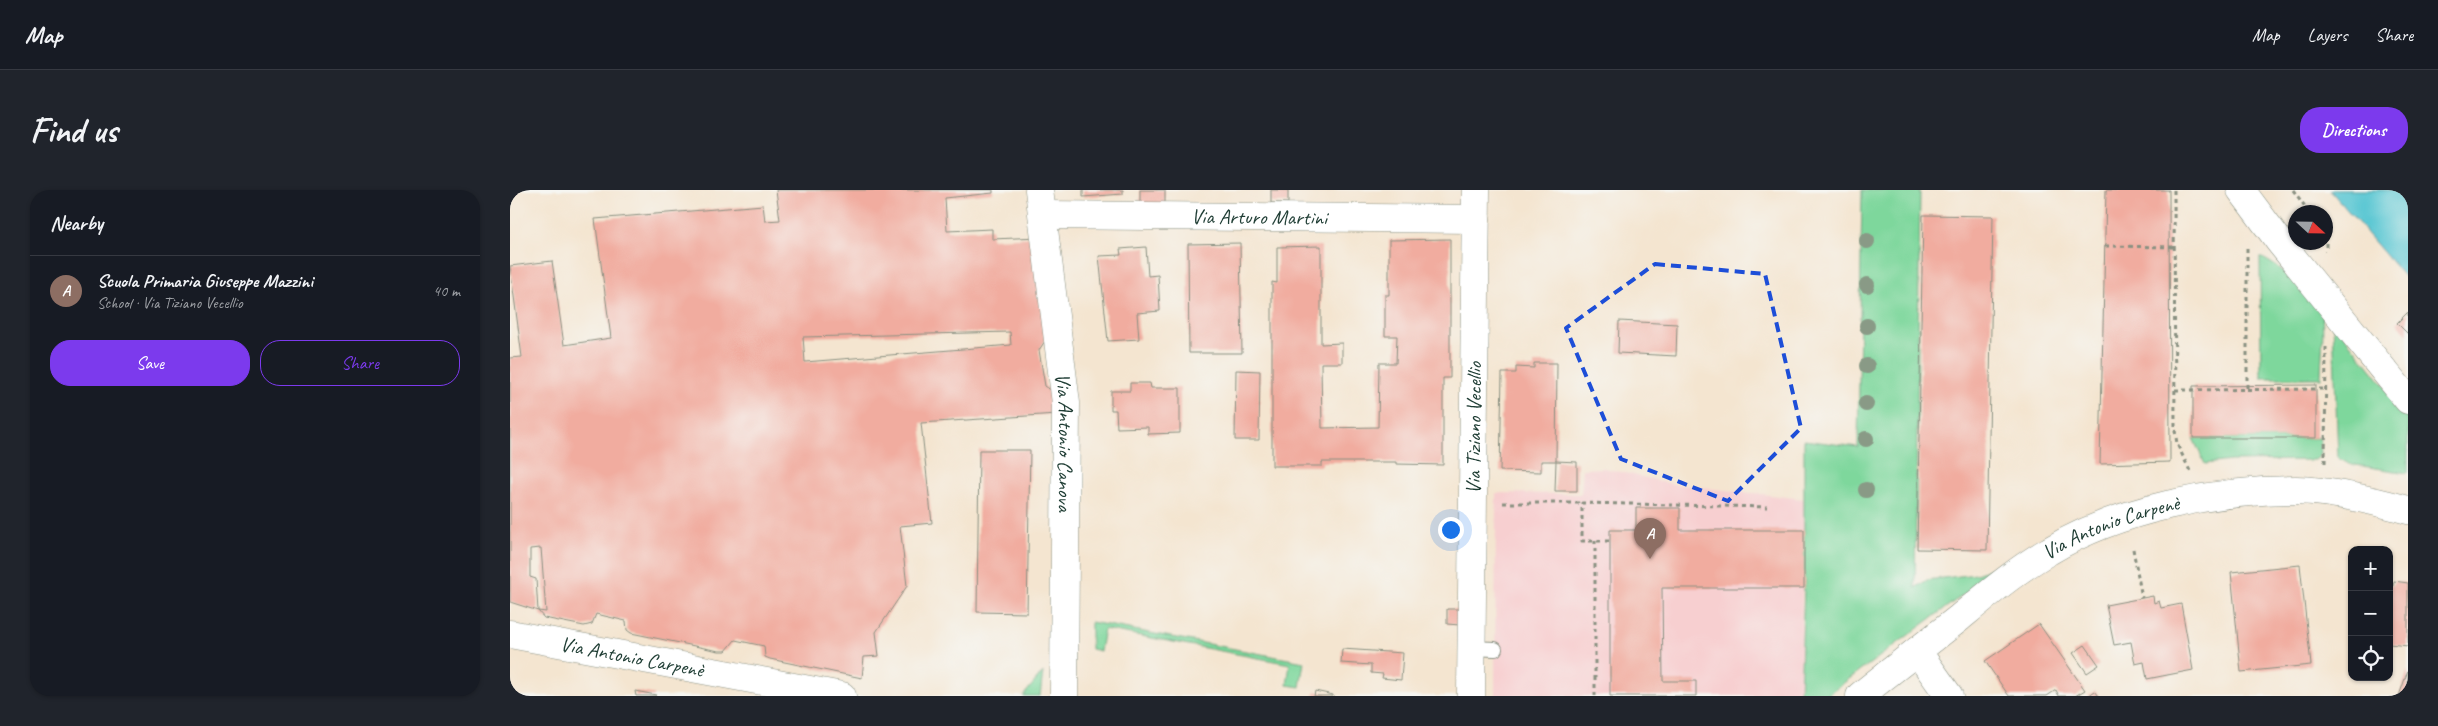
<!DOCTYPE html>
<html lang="en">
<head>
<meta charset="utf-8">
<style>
  :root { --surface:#171b24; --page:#20242c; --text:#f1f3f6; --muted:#9ea1a6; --line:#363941; --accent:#7c3aed }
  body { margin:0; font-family:Caveat,sans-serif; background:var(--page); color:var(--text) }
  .controls { position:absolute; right:15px; bottom:15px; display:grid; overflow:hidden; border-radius:10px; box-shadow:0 1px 4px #0004 }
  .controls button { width:45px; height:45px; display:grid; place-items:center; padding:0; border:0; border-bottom:1px solid var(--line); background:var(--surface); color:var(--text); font:25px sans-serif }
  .compass { position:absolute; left:1778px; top:15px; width:45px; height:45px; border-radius:50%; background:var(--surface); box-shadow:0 1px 4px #0004; rotate:112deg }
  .you { position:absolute; left:940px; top:339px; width:18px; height:18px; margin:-12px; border:4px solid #fff; border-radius:50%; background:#1a73e8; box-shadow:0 0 0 8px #1a73e833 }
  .badge { display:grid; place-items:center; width:32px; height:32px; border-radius:50%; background:var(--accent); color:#fff; font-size:16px; font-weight:700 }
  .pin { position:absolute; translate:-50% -41px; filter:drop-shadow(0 1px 2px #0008) }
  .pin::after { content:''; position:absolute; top:26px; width:18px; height:15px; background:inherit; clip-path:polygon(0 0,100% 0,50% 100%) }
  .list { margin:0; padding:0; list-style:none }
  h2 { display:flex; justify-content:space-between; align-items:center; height:65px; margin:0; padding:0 20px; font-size:21px }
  h2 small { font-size:16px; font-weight:400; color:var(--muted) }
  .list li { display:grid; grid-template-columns:32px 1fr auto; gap:15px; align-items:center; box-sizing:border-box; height:70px; padding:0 20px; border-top:1px solid var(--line) }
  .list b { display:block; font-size:19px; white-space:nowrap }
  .list p { margin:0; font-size:16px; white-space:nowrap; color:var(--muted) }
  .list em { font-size:16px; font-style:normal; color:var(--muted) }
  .actions { display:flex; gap:10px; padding:15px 20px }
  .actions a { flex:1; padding:11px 0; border:1px solid var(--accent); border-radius:20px; text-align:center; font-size:18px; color:var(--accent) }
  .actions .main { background:var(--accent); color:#fff }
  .icon { flex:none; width:28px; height:28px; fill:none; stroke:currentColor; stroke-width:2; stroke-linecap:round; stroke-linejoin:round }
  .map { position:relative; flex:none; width:1898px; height:506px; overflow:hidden; border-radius:20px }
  header { display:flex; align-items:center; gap:30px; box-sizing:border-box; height:70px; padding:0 25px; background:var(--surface); border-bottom:1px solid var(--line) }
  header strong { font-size:24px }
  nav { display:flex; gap:28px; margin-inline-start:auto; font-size:18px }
  .intro { display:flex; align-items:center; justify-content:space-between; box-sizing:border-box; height:120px; padding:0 30px }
  h1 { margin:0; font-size:35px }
  .button { padding:12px 22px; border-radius:20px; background:var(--accent); color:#fff; font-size:18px; font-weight:700 }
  main { display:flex; gap:30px; padding:0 30px }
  aside { flex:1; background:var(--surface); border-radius:20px; box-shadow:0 1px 4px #0004 }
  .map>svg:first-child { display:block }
  .built { fill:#f7cfd0 }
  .green { fill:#7ed79c; stroke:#4e8a68 }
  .water { fill:#5bc7d3; stroke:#3d8284 }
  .building { fill:#f1ac9f; fill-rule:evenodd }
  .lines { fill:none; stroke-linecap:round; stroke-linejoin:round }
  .service-casing { stroke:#8a9182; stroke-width:16 }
  .minor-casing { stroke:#8a9182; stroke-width:29 }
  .tertiary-casing { stroke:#8a9182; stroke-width:29 }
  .path { stroke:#8a9182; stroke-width:3; stroke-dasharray:4 4; stroke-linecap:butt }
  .service { stroke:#fff; stroke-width:14 }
  .minor { stroke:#fff; stroke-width:28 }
  .tertiary { stroke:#fff; stroke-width:28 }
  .tree { fill:#899a86 }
  .marked { fill:none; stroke:#1d4ed8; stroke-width:4; stroke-dasharray:10 6; stroke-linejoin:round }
  .labels { text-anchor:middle; stroke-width:4.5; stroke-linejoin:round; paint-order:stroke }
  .street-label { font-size:21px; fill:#1f3d34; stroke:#f6f6f2 }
</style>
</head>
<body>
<header>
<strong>Map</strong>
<nav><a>Map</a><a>Layers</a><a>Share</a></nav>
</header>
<div class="intro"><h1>Find us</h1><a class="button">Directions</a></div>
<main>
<aside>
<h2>Nearby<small></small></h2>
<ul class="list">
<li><span class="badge" style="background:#8d6e63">A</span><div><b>Scuola Primaria Giuseppe Mazzini</b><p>School · Via Tiziano Vecellio</p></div><em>40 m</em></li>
</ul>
<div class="actions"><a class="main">Save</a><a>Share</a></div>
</aside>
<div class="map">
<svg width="1898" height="506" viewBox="0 0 1898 506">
  <rect width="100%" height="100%" fill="#f6f6f2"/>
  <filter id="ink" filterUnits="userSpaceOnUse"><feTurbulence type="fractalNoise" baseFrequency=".02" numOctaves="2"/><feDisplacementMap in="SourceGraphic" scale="10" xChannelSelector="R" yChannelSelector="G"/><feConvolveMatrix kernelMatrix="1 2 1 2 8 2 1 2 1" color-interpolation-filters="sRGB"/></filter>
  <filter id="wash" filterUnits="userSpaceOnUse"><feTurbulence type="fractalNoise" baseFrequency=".0096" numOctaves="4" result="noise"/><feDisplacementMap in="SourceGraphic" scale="20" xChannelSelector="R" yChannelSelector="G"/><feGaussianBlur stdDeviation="1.12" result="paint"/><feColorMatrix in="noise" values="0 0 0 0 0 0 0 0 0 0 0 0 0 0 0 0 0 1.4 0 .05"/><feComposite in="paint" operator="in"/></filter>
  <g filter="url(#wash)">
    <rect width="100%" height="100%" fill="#f4e5d0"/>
    <!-- built -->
    <path class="built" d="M1094,278L1162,294L1294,309L1290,506H985L986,303L1071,304L1073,279Z"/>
    <!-- green -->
    <g class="green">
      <path d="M1352,0H1410L1405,398L1417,390L1466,384L1495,374L1316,506H1290L1294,398V250L1348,257Z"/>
      <path d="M1750,67C1767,74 1805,104 1811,121C1815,135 1811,171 1811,188H1751Z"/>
      <path d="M1823,132L1898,225V283L1839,274L1828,268Z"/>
      <path d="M1683,248H1810L1811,265L1805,270L1721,271L1695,274Z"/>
      <path d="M581,432L794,472L790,497L777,495L780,474L594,439L590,461L581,459Z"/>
      <path d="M533,482L530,506H513Z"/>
    </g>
    <!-- water -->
    <path class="water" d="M1820,0H1896L1898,3V91Z"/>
    <g id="blocks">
      <!-- building -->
      <g class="building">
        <path d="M266,0H483V3L435,8L437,41L482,39V49L530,47L537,148L529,160L535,196L542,201L547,224L411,233L422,333L390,336L397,396L366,442L369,466L354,467L352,488L260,469L255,467L254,456L225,450L216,461H209L121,443L117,440L116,431L86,424L82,434L74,436L34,428L28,421L0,412V168L12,167L0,76L42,71L54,155L101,148L85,29L253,15L255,31L270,30ZM500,142L501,155L295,172L293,147ZM31,358L36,422L28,421L26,389L20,387V359Z"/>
        <path d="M573,0H613V4L573,7Z"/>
        <rect x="630" y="0" width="25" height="15"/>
        <rect x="761" y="0" width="17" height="13"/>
        <path d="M1596,0H1659L1660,272L1590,274Z"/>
        <path d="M1413,25L1483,26L1477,360L1407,359Z"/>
        <path d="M940,49V188H933V275L886,274V272H812V276H762V92L767,93V57L811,56V154L832,153V173H811L812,238L868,237L869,173H886L887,146H875V105H879V50Z"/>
        <path d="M730,53L732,163H679L678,54Z"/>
        <path d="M636,57L638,86L648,85L650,121L627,123L629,149L598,151L589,66L611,65L610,59Z"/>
        <path d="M1898,122V144L1887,133Z"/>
        <path d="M1109,131L1167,134L1166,166L1108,163Z"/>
        <path d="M1024,173H1047L1046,271H1031V282L990,281L992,183H1006V177L1024,178Z"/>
        <path d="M726,180L750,181L749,250H725Z"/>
        <path d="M620,193H640L641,198H670V243L638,244V237L607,238L606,220H601V201H620Z"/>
        <path d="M1806,195V248H1683V196Z"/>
        <path d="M469,260H520L517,423L467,422Z"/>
        <path d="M1046,271L1067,272V301H1045Z"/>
        <path d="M1126,318H1170V340H1294V398H1152L1153,491H1186V506H1100V340H1126Z"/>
        <path d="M1790,375L1801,475L1731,482L1721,382Z"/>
        <path d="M1884,391L1898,393V456L1879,454V395L1883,396Z"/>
        <path d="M1643,406L1644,413L1649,411L1651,418L1671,414L1683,480L1637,489L1634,472L1625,474L1621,452L1604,455L1596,415Z"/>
        <path d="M937,419H950V435L937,434Z"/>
        <path d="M1529,434L1575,500L1565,506H1549L1546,500L1537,506H1499L1475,471Z"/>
        <path d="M1575,455L1589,475L1577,483L1563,463Z"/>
        <path d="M832,459L893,463L891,490L872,488L873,484L861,483V475L831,473Z"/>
        <path d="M1898,480V505L1889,506Z"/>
        <path d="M125,501L146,505L145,506H126Z"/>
        <path d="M805,501L823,505V506H804Z"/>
        <path d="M1585,501L1589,506H1578Z"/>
      </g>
    </g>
  </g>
  <g filter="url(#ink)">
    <use href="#blocks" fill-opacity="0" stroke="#8a9182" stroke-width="1"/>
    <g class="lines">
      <defs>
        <path id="service" d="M962,458L985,459"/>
        <g id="minor">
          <path id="s1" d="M529,0L556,213L554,506"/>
          <path d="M1731,0L1769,51L1898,210"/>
          <path id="s2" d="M533,25L966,29"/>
          <path d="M1407,461L1439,506"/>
          <path id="s3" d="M961,506L966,0"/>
        </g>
        <g id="tertiary">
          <path id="s4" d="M0,444L332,506"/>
          <path id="s5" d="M1350,506C1382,480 1415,455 1448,429C1477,405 1506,380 1539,361C1608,319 1706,300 1786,300C1824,301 1862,310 1898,320"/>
        </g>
      </defs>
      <!-- service casing -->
      <use href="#service" class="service-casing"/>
      <!-- minor casing -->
      <use href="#minor" class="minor-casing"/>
      <!-- tertiary casing -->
      <use href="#tertiary" class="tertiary-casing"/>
      <!-- path -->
      <g class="path">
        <path d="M1664,0L1665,240L1667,254L1680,281"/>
        <path d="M1783,0L1799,22"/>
        <path d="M1816,45V62"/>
        <path d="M1595,56L1664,57"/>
        <path d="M1737,58V200"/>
        <path d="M1665,200L1815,199"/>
        <path d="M1815,273L1816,157"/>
        <path d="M993,313H1072"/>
        <path d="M1099,351H1072V313L1257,317"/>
        <path d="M1623,359L1632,408"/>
        <path d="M1085,506V351"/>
      </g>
      <!-- service -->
      <use href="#service" class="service"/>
      <!-- minor -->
      <use href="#minor" class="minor"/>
      <!-- tertiary -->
      <use href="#tertiary" class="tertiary"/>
    </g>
    <!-- trees -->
    <g class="tree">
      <circle cx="1357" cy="51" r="8"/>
      <circle cx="1357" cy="95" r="8"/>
      <circle cx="1357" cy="136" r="8"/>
      <circle cx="1357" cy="176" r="8"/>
      <circle cx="1356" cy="214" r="8"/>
      <circle cx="1356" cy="249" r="8"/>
      <circle cx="1356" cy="300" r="8"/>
    </g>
  </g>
  <!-- marked area -->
  <path class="marked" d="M1145,74L1255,84L1291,238L1218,311L1111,269L1056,138Z"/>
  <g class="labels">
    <!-- street labels -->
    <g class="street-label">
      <text dy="7" stroke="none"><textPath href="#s2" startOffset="216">Via Arturo Martini</textPath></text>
      <text dy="7" stroke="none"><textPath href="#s3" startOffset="268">Via Tiziano Vecellio</textPath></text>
      <text dy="7" stroke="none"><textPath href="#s1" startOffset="254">Via Antonio Canova</textPath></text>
      <text dy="7" stroke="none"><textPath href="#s5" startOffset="305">Via Antonio Carpenè</textPath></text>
      <text dy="7" stroke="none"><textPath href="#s4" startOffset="124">Via Antonio Carpenè</textPath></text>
    </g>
  </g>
</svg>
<div class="controls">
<button>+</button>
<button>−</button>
<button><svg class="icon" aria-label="locate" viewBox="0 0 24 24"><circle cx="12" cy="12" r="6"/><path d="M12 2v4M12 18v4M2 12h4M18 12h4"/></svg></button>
</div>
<svg class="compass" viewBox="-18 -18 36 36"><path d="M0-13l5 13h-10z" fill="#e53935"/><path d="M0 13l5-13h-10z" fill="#9ea1a6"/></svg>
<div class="you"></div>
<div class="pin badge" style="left:1140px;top:369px;background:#8d6e63">A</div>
</div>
</main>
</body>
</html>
